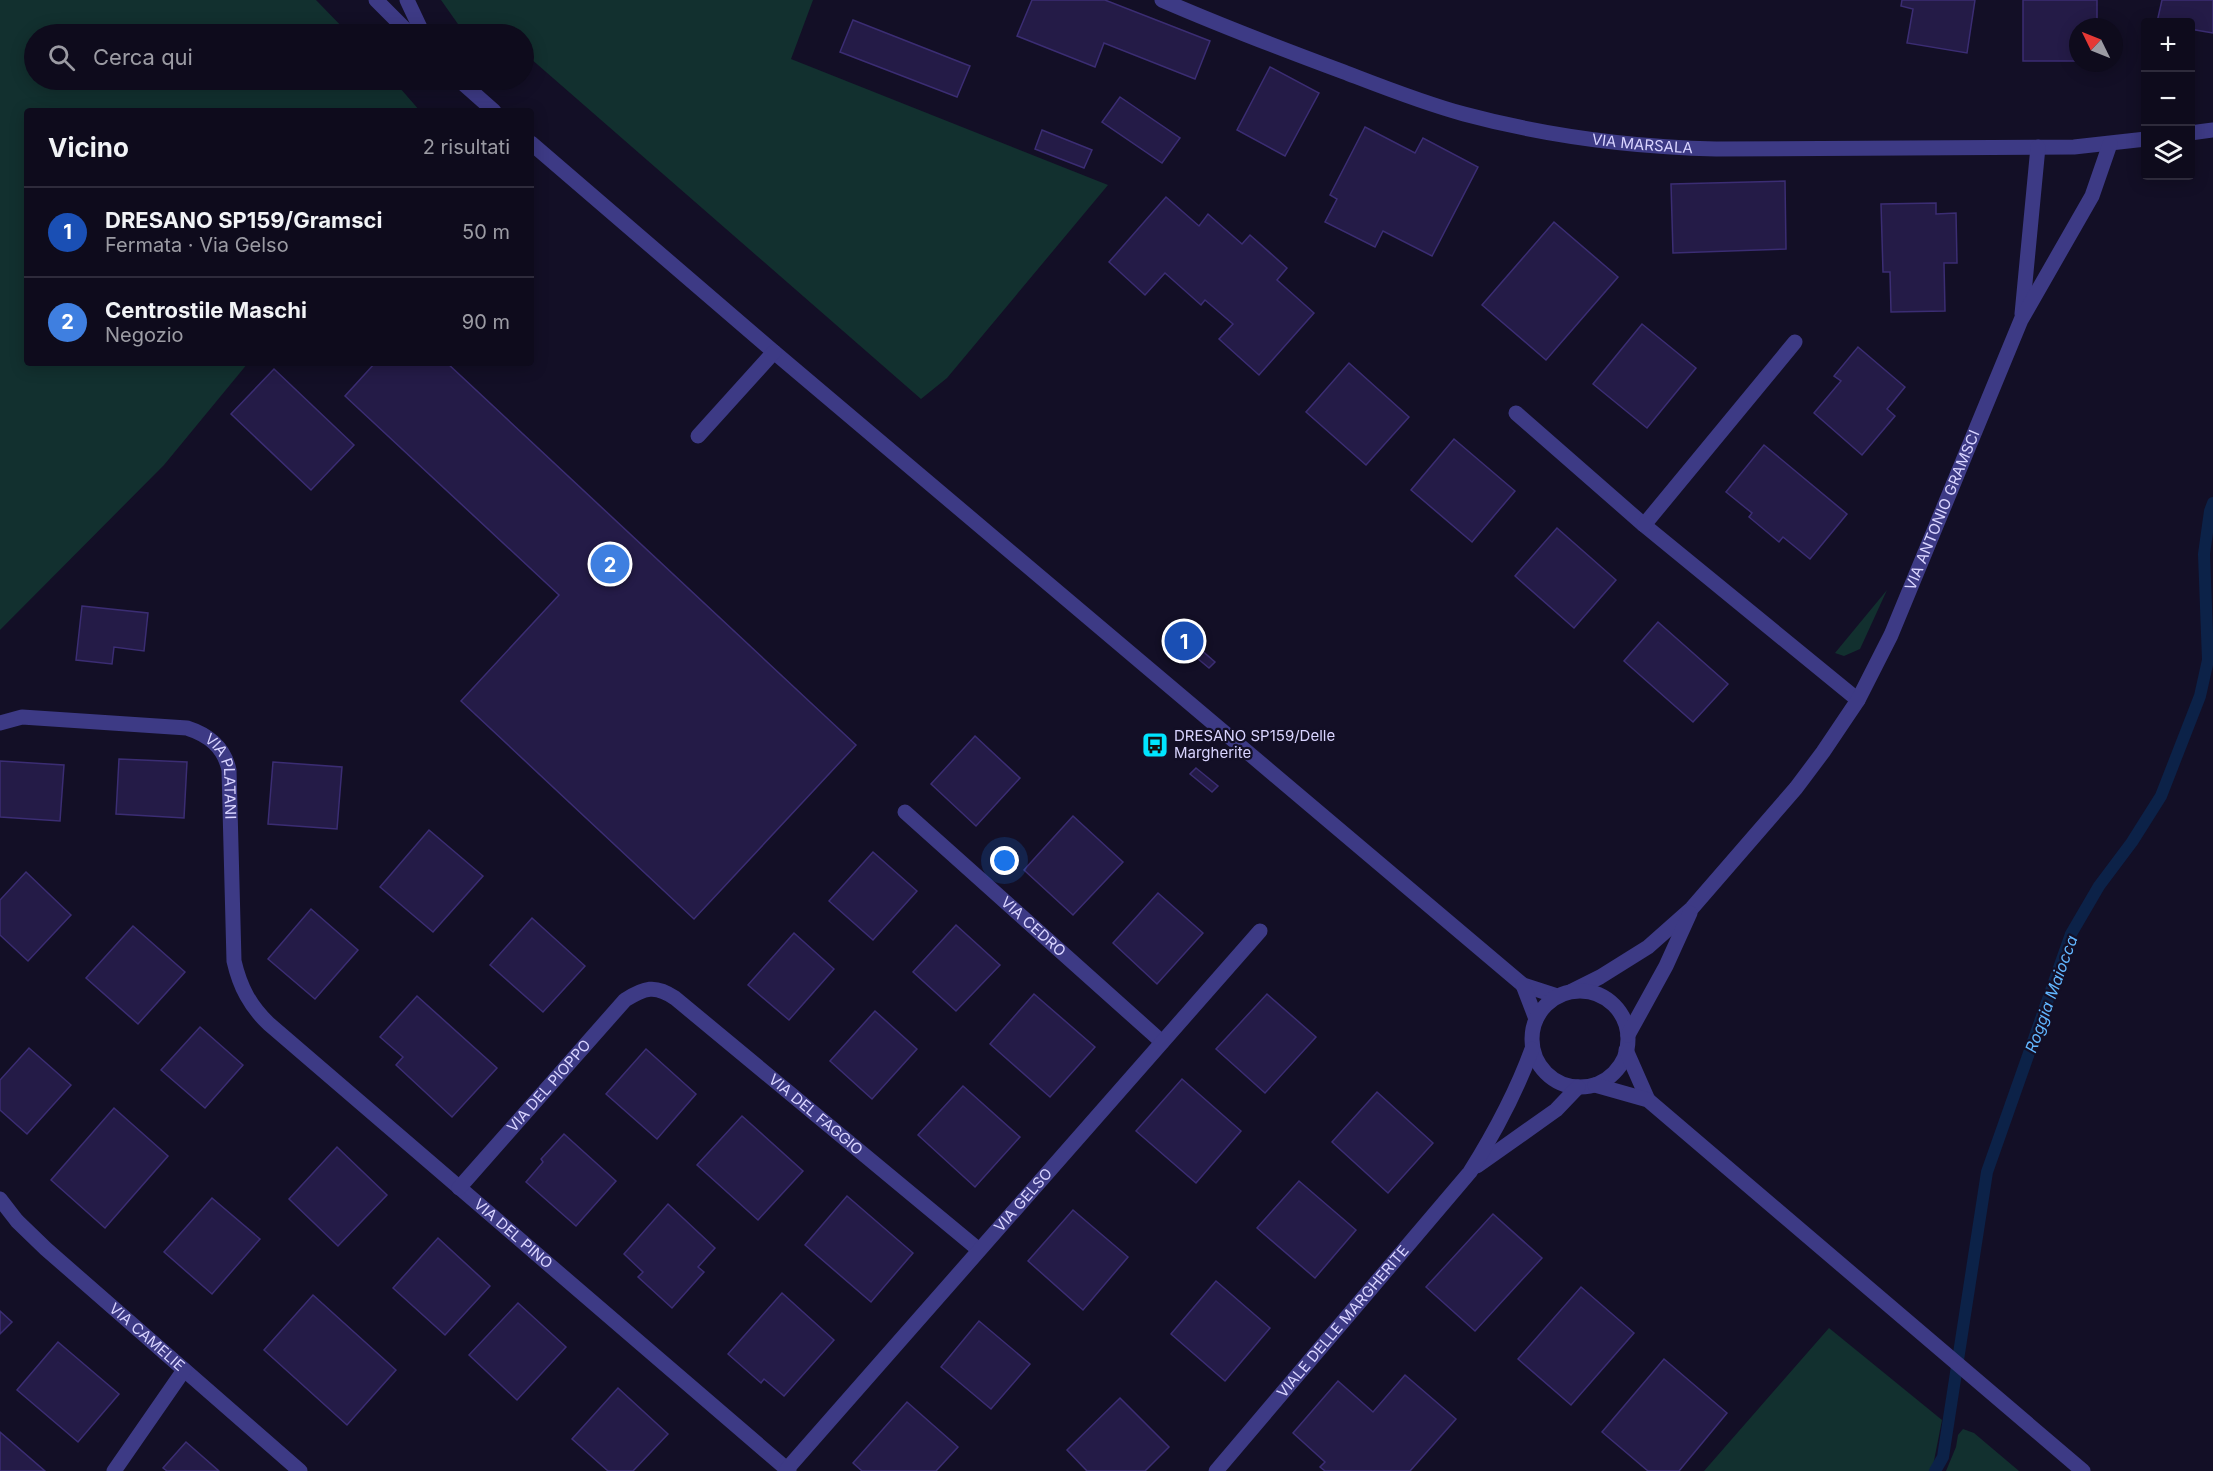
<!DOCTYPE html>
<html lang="it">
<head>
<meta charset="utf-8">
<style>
  :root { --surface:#0e0b1c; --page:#171425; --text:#f1f3f6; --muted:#9b9ba3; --line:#2e2b3b; --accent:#7c3aed }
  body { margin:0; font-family:Inter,sans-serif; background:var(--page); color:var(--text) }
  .controls { position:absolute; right:18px; top:18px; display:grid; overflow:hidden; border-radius:6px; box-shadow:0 3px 15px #0003 }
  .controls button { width:54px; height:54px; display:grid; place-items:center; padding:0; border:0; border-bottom:2px solid var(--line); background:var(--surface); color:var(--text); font:30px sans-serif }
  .compass { position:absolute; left:2069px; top:18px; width:54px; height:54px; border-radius:50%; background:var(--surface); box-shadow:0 3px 15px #0003; rotate:313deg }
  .you { position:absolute; left:1005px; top:861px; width:21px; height:21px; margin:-15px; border:4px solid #fff; border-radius:50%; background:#1a73e8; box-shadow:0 0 0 9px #1a73e833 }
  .badge { display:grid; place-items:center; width:39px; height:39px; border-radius:50%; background:var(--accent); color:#fff; font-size:20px; font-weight:700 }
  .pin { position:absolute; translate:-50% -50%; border:3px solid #fff; box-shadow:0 2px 6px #0006 }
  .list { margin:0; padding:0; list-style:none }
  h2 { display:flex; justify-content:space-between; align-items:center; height:78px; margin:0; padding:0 24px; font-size:26px }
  h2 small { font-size:20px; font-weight:400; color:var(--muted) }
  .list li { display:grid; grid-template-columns:39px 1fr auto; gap:18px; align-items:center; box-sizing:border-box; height:90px; padding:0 24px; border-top:2px solid var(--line) }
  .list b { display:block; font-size:22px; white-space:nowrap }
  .list p { margin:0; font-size:20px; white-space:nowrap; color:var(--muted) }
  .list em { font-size:20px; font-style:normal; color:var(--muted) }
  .icon { flex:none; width:33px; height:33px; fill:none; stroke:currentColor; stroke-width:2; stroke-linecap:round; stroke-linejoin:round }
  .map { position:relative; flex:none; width:2213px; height:1471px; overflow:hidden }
  .search { position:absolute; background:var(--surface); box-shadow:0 3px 15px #0003; left:24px; top:24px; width:510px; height:66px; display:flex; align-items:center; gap:15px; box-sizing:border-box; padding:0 21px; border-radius:33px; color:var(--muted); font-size:22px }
  .panel { position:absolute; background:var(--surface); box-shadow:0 3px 15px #0003; left:24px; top:108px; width:510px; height:258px; border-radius:6px }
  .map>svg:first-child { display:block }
  .green { fill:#12302f }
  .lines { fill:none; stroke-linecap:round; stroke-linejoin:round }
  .stream { stroke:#0c2248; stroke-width:12 }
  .building { fill:#241b47; stroke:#3b2d73; stroke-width:1.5 }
  .minor { stroke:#3d3a85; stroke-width:15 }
  .labels { text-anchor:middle; stroke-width:4.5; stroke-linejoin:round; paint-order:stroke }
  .street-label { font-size:15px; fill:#d9d4ff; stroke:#130f26 }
  .poi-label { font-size:15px; fill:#d9d4ff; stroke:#130f26; text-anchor:start }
  .water-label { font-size:16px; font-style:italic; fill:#62b6ff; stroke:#130f26 }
</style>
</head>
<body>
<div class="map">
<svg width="2213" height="1471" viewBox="0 0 2213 1471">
  <rect width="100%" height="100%" fill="#130f26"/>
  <!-- green -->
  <g class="green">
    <path d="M0,0H316L349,34H34V80H393L420,111H27V363H248L164,465L0,630Z"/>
    <path d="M441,0H813L791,59L1108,185L947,378L921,399L530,58L524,59V34H465Z"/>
    <path d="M1887,590L1860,649L1844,656L1835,653Z"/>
    <path d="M1829,1328L1942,1420L1932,1471H1704Z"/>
    <path d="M1963,1429L1974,1433L2019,1471H1946L1956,1447L1958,1435Z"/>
  </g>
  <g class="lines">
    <!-- stream -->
    <path class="stream" d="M1935,1471L1943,1457L1987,1172L2071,934L2099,886L2132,842L2161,796L2200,696L2208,660L2204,554L2210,511L2213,503"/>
  </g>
  <!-- building -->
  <g class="building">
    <path d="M1032,0H1105L1210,41L1195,79L1104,43L1095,67L1017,36Z"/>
    <path d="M1902,0H1975L1967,53L1907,43L1913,9L1901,6Z"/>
    <path d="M2023,0H2097V27H2078V61H2023Z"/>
    <path d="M2162,0H2213V33L2190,29V22H2157Z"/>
    <path d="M853,20L970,66L957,97L840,52Z"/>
    <path d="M1270,67L1319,93L1285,156L1237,130Z"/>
    <path d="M1120,97L1180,138L1162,163L1102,122Z"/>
    <path d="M1365,127L1415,153L1423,138L1478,167L1432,256L1383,231L1375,247L1325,222L1337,199L1330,195Z"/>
    <path d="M1042,130L1092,150L1084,168L1035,149Z"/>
    <path d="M1785,181L1786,249L1673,253L1671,184Z"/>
    <path d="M1166,197L1199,226L1208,214L1242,244L1250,235L1287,268L1277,280L1314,313L1259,375L1219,339L1233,324L1205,300L1201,305L1165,273L1145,295L1109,262Z"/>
    <path d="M1936,203V214L1956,213L1957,263H1944L1945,311L1891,312L1890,272H1883L1881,204Z"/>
    <path d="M1554,222L1618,277L1546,360L1482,305Z"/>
    <path d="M1642,324L1696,368L1647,428L1593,384Z"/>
    <path d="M1858,347L1905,387L1887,409L1895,416L1862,455L1814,413L1841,381L1834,376Z"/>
    <path d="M375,363H447L856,745L694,919L461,701L559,595L345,396Z"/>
    <path d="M1349,363L1409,417L1366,465L1306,412Z"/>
    <path d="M274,369L354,445L311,490L231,414Z"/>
    <path d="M1454,439L1515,491L1472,542L1411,490Z"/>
    <path d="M1764,445L1847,514L1810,559L1783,537L1779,542L1749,517L1752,513L1726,492Z"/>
    <path d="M1557,528L1616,580L1574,628L1515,576Z"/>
    <path d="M82,606L148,613L144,651L114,647L112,664L76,660Z"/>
    <path d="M1658,622L1728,684L1693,722L1624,661Z"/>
    <path d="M1191,641L1215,662L1209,668L1185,648Z"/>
    <path d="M975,736L1020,778L976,826L931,784Z"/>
    <path d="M119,759L187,762L184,818L116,814Z"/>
    <path d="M0,761L64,765L60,821L0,817Z"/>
    <path d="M273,762L342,767L337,829L268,824Z"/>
    <path d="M1196,768L1218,786L1212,792L1190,774Z"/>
    <path d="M1073,816L1123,862L1073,915L1024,870Z"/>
    <path d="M429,830L483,876L433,932L380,887Z"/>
    <path d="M873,852L917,891L873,940L829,901Z"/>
    <path d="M26,872L71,915L28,961L0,935V900Z"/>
    <path d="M1158,893L1203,933L1157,984L1113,943Z"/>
    <path d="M311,909L358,950L315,999L268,959Z"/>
    <path d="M532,918L585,966L543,1012L490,965Z"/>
    <path d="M956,925L1000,965L956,1011L913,972Z"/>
    <path d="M133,926L185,972L138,1024L86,978Z"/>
    <path d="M794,933L834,969L789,1020L748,985Z"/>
    <path d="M1034,994L1095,1047L1050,1097L990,1044Z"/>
    <path d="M1267,994L1316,1037L1265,1093L1216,1049Z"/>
    <path d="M417,996L497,1068L452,1117L396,1065L403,1057L380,1037Z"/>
    <path d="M875,1011L917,1049L872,1099L830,1061Z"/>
    <path d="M200,1027L243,1065L205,1108L161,1070Z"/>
    <path d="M29,1048L71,1085L27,1134L0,1110V1080Z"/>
    <path d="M646,1049L696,1094L657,1139L606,1094Z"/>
    <path d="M1182,1079L1241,1131L1196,1183L1136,1131Z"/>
    <path d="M963,1086L1020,1137L975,1187L918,1135Z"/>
    <path d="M1377,1092L1433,1143L1388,1193L1332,1142Z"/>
    <path d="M114,1108L168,1156L105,1228L51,1180Z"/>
    <path d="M742,1116L803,1171L758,1220L697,1165Z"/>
    <path d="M564,1134L616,1181L576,1226L526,1182L543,1162L541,1159Z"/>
    <path d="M337,1147L387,1195L338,1246L289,1199Z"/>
    <path d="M1299,1181L1356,1230L1315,1278L1257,1228Z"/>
    <path d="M847,1196L913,1253L871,1302L805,1245Z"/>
    <path d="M212,1198L260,1239L212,1294L164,1252Z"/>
    <path d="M668,1204L715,1248L698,1267L704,1272L672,1308L638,1277L643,1272L624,1254Z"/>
    <path d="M1073,1210L1128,1257L1083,1310L1028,1261Z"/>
    <path d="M1493,1214L1542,1258L1475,1331L1426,1287Z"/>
    <path d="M438,1238L490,1286L445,1335L393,1288Z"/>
    <path d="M1216,1281L1270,1328L1225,1381L1171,1334Z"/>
    <path d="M1581,1287L1634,1333L1571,1405L1518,1359Z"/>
    <path d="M782,1293L834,1340L784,1396L764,1379L761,1383L728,1354Z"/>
    <path d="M313,1295L396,1370L347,1425L264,1350Z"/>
    <path d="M518,1303L566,1347L517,1400L469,1355Z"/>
    <path d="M0,1311L12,1322L0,1334Z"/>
    <path d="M979,1321L1030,1364L991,1409L941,1367Z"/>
    <path d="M58,1342L119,1394L78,1442L17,1390Z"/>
    <path d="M1664,1359L1727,1413L1679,1471H1648L1602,1432Z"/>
    <path d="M1405,1375L1456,1419L1410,1471H1325L1320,1467L1325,1462L1293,1433L1338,1381L1373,1412Z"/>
    <path d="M618,1388L668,1434L633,1471H608L572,1439Z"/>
    <path d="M1120,1398L1169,1447L1145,1471H1087L1067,1450Z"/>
    <path d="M907,1402L958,1447L936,1471H862L853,1463Z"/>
    <path d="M0,1432L45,1471H0Z"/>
    <path d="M186,1442L219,1471H167L163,1468Z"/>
  </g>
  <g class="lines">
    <!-- minor -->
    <g class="minor">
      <path d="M376,0L410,34"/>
      <path d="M407,0L423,34"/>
      <path id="s1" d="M1162,0C1222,26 1282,49 1344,72C1383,87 1423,103 1464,114C1546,136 1632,147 1716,149L2074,147L2146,139"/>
      <path d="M459,80L494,111"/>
      <path d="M2190,133L2213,130"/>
      <path d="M531,143L774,352L1523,985L1557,996"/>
      <path d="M2022,314L2038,147"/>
      <path d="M1516,413L1644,525L1858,700"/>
      <path d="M698,436L774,352"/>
      <path d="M1644,525L1795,342"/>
      <path id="s2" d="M0,723L22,717L187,728C209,735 224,747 229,770L234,961C240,987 250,1006 269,1024L789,1471"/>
      <path id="s3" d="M905,812L1162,1042"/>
      <path d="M1523,985L1536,1019"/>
      <path id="s4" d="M1572,991L1600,977L1648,947L1692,908L1796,788L1823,752L1858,700L1891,635L2021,320L2092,196L2110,144"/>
      <circle cx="1580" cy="1039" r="48"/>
      <path d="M1628,1035L1666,966L1690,913"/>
      <path d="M1626,1050L1648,1100"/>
      <path d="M1595,1085L1648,1100L2083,1471"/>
      <path d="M1477,1166L1556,1110L1578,1087"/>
      <path id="s5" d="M459,1188L625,1000C644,988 655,984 675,998L979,1250"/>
      <path id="s6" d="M0,1199L17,1221L46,1249L300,1471"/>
      <path id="s7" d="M787,1469L1260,931"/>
      <path d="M114,1471L184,1370"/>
      <path id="s8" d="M1216,1471L1470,1172C1495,1132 1516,1093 1532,1049"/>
    </g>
  </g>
  <!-- icons -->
  <defs>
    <symbol id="bus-square" viewBox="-11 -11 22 22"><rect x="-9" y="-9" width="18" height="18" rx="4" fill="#00e5ff" stroke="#130f26"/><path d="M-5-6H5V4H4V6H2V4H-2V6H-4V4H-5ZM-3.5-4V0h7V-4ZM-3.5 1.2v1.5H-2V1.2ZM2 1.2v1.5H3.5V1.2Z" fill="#111"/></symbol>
  </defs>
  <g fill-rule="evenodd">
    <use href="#bus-square" x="1140" y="730" width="30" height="30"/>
  </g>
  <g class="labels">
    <!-- street labels -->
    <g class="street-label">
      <text dy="5" stroke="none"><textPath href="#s1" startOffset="504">VIA MARSALA</textPath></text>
      <text dy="5" stroke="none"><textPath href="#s4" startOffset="621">VIA ANTONIO GRAMSCI</textPath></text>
      <text dy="5" stroke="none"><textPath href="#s2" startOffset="255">VIA PLATANI</textPath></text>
      <text dy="5" stroke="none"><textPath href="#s3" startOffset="172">VIA CEDRO</textPath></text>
      <text dy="5" stroke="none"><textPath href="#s5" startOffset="136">VIA DEL PIOPPO</textPath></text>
      <text dy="5" stroke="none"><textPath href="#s5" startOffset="488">VIA DEL FAGGIO</textPath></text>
      <text dy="5" stroke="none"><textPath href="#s7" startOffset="358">VIA GELSO</textPath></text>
      <text dy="5" stroke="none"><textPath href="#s2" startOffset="837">VIA DEL PINO</textPath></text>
      <text dy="5" stroke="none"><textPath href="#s8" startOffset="196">VIALE DELLE MARGHERITE</textPath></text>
      <text dy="5" stroke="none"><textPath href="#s6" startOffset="202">VIA CAMELIE</textPath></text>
    </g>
    <!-- poi labels -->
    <g class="poi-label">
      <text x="1174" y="741">DRESANO SP159/Delle<tspan x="1174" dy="17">Margherite</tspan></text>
    </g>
    <!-- water labels -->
    <g class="water-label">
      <text transform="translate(2051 994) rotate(-70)" y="6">Roggia Maiocca</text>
    </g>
  </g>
</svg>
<div class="controls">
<button>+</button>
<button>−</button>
<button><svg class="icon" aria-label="layers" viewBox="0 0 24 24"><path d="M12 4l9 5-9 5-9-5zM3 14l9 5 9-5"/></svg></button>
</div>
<svg class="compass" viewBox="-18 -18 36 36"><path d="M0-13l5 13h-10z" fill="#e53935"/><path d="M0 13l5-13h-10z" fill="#9b9ba3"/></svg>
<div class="you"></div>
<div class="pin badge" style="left:1184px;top:641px;background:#1a4fb4">1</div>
<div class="pin badge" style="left:610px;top:564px;background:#3f7fe0">2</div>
<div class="search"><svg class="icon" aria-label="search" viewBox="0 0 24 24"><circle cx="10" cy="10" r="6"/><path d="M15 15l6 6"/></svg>Cerca qui</div>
<section class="panel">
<h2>Vicino<small>2 risultati</small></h2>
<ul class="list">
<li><span class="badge" style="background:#1a4fb4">1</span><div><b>DRESANO SP159/Gramsci</b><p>Fermata · Via Gelso</p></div><em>50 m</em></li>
<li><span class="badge" style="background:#3f7fe0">2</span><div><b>Centrostile Maschi</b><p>Negozio</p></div><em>90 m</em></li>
</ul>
</section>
</div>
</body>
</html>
